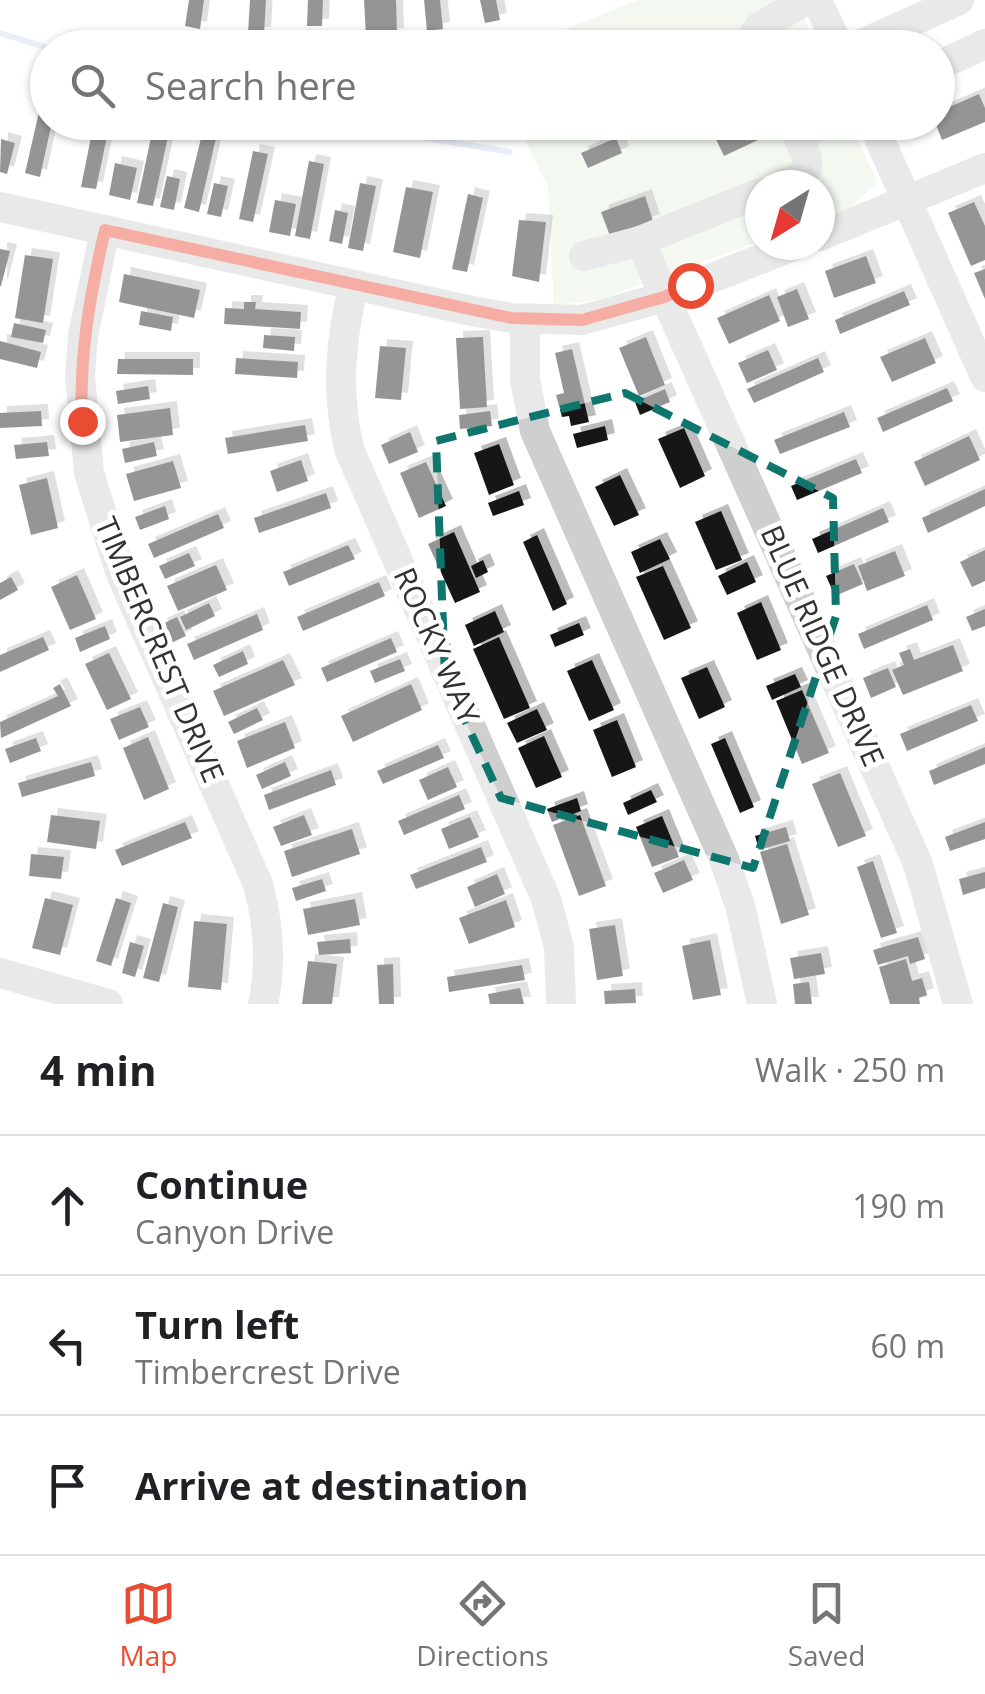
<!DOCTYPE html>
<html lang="en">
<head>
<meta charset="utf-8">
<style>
  :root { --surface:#fff; --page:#f2f2f2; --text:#202124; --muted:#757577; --line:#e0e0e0; --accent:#ea4b33 }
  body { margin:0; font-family:"Open Sans",sans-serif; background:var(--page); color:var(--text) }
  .compass { position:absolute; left:745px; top:170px; width:90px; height:90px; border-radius:50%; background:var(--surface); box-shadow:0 2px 8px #0004; rotate:217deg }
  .stop { position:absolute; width:30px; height:30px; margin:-22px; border:8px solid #ea4b33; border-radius:50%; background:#fff }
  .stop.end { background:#ea4b33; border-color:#fff; box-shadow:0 2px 10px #0008 }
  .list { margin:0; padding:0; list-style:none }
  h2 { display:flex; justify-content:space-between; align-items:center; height:130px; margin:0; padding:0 40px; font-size:42px }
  h2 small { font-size:32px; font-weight:400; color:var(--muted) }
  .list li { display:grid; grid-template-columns:65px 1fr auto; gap:30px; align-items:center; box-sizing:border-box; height:140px; padding:0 40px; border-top:2px solid var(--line) }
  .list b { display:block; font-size:38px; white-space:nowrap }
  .list p { margin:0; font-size:32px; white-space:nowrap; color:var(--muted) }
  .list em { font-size:32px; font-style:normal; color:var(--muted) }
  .icon { flex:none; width:55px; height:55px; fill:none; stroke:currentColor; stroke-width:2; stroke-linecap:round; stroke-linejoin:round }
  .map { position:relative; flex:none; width:985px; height:1004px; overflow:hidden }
  .search { position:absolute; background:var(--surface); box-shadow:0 2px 8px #0004; left:30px; right:30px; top:30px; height:110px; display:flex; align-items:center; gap:25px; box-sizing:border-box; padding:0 35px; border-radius:55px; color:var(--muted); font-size:38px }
  .sheet { height:550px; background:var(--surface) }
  nav { display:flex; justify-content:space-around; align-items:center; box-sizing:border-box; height:140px; border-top:2px solid var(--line); background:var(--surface); font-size:28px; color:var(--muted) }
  nav a { display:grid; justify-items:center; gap:5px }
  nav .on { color:var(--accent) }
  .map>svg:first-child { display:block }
  .green { fill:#e5efe1 }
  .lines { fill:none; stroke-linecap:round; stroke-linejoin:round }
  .stream { stroke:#cddbee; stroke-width:6 }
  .building { fill:#191919; filter:url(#shadow) }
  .minor { stroke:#cfcfcf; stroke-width:30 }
  .route { stroke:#ea4b33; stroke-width:12 }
  .marked { fill:none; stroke:#0f766e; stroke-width:8; stroke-dasharray:20 12; stroke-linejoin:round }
  .labels { text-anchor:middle; stroke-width:10; stroke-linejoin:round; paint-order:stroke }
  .street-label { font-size:30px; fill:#323232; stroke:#fff }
</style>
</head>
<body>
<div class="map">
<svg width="985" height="1004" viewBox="0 0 985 1004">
  <defs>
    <filter id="shadow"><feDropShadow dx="7" dy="-7" stdDeviation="0" flood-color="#0004"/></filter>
  </defs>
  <rect width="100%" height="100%" fill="#fff"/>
  <!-- green -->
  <g class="green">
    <path d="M638,0H796L817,47L520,48Z"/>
    <path d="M517,123H850L877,182L850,208L820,219V185H760V241L601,299L554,306L548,187Z"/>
  </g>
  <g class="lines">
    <!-- stream -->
    <g class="stream">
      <path d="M0,33L48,48"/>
      <path d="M330,122L510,152"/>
    </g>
  </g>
  <!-- building -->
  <g class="building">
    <path d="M189,0H204L200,29L185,26Z"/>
    <path d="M250,0H266L264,34H248Z"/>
    <path d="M308,0H323L322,26H307Z"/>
    <path d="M364,0H396L397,35L366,37Z"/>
    <path d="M424,0H440L443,29L427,31Z"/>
    <path d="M480,0H496L500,20L485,23Z"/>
    <path d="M979,94L985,108V122L942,140L935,122H938V112Z"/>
    <path d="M42,99L48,100V122H52L40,177L25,173Z"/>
    <path d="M94,122H110L96,189L81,187Z"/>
    <path d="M695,122H764L769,135L724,156L713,133L702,138Z"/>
    <path d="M153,128L169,132L153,206L137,203Z"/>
    <path d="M202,134L216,138L199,212L184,208Z"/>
    <path d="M616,138L622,153L588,168L581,153Z"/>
    <path d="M1,139L15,143L7,174L0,172Z"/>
    <path d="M253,151L268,154L253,222L239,219Z"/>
    <path d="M309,161L324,164L310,239L295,236Z"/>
    <path d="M115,163L137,168L130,200L109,195Z"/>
    <path d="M167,176L180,179L174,210L160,207Z"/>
    <path d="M214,183L228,186L221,217L207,214Z"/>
    <path d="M360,183L376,186L363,251L348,248Z"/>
    <path d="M406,187L433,192L420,258L393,252Z"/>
    <path d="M468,194L483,198L467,272L452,269Z"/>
    <path d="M645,196L653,221L610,236L601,212Z"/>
    <path d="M275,200L296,204L290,236L269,232Z"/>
    <path d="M974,202L985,226V260L971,266L948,213Z"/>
    <path d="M335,210L348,213L342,244L329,241Z"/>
    <path d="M519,220L546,222L539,282L512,276Z"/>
    <path d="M0,249L10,251L1,286H0Z"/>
    <path d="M25,255L53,259L43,323L15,318Z"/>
    <path d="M866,256L876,283L834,298L825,271Z"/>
    <path d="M985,269V299L974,273Z"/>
    <path d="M124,274L200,290L194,318L119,302Z"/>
    <path d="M797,289L809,319L788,327L777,297Z"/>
    <path d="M904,291L910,305L840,334L835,320Z"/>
    <path d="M769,295L780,321L729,344L717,318Z"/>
    <path d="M244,302H256L255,309L301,312L300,329L224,324L225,308L244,309Z"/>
    <path d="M141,311L173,317L171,331L139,325Z"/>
    <path d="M14,323L46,330L43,343L11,337Z"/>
    <path d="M264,335L295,337L294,351L263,348Z"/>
    <path d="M483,337L487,407L460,409L456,338Z"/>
    <path d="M646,337L665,385L639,396L619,348Z"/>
    <path d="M925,338L936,363L892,382L880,357Z"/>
    <path d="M0,341L41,352L37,368L0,359Z"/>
    <path d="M380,346L406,348L401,400L375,398Z"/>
    <path d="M572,349L589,422L571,426L569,416L562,417L556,395L564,393L555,353Z"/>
    <path d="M768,350L777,370L747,383L738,363Z"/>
    <path d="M236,358L298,362L297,378L235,374Z"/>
    <path d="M818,358L824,372L754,403L747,389Z"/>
    <path d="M118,359H193V375L117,374Z"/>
    <path d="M148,386L150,399L118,404L116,391Z"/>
    <path d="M947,388L953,401L883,432L877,418Z"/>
    <path d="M665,389L670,402L640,415L635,402Z"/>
    <path d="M170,408L173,435L120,442L117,415Z"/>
    <path d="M41,411L42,426L0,428V413Z"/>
    <path d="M490,411L492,426L460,429L459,415Z"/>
    <path d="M844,412L850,427L780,454L774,440Z"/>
    <path d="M305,425L308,441L228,454L225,438Z"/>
    <path d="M605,426L608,440L577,448L573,434Z"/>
    <path d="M684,428L705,476L680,488L658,439Z"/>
    <path d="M410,432L418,452L389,464L381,445Z"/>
    <path d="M969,436L980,460L925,486L914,462Z"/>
    <path d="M47,442L49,456L16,459L14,445Z"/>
    <path d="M154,442L157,456L125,463L122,449Z"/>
    <path d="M499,444L514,485L489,495L474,453Z"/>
    <path d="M856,459L862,473L797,500L791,486Z"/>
    <path d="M301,460L308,481L277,492L270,471Z"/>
    <path d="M173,461L181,488L134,501L126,474Z"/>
    <path d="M426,462L446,506L419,518L400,473Z"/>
    <path d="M620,475L639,515L614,526L595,487Z"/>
    <path d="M47,478L58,528L31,535L19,485Z"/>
    <path d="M985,489V506L928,533L922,518Z"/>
    <path d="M519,491L524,505L493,516L488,503Z"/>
    <path d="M326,493L331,508L259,533L254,518Z"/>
    <path d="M165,506L169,519L140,530L135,517Z"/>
    <path d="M883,508L889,522L818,553L812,539Z"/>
    <path d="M721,511L742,560L716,570L695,522Z"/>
    <path d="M218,514L224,528L154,558L148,544Z"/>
    <path d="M454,532L480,592L455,603L428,544Z"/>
    <path d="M537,535L567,604L553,611L523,542Z"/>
    <path d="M660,539L670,559L640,573L631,552Z"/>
    <path d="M348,545L355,559L289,586L283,572Z"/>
    <path d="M985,550V581L972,587L960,562Z"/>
    <path d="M895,551L905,576L867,591L858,566Z"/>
    <path d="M189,553L195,566L165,579L159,566Z"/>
    <path d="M483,560L488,572L476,578L471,566Z"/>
    <path d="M747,562L756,582L727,595L718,576Z"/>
    <path d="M854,564L863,584L835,596L826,576Z"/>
    <path d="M216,565L227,590L178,611L167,586Z"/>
    <path d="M663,566L691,628L664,640L636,577Z"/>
    <path d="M77,575L96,619L70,630L51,587Z"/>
    <path d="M11,577L18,590L0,600V583Z"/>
    <path d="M379,582L385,596L303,631L297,617Z"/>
    <path d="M761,602L781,650L757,660L737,613Z"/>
    <path d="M209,603L215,616L186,630L180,617Z"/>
    <path d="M927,605L933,620L864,649L858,634Z"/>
    <path d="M985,609V626L972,631L966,617Z"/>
    <path d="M495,611L504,632L474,646L465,625Z"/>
    <path d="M257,614L263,630L194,660L187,644Z"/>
    <path d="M177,617L186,636L169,644L160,625Z"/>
    <path d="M579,623L584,635L555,647L550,635Z"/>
    <path d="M105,626L110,639L80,652L75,638Z"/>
    <path d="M43,637L49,650L0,672V655Z"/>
    <path d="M499,637L530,708L504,719L473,649Z"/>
    <path d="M391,638L397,652L327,682L321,668Z"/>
    <path d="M953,645L963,671L903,695L892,670L904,665L899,653L910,649L914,660Z"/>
    <path d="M243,651L248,664L219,677L213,665Z"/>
    <path d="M109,653L131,699L107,710L85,664Z"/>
    <path d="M400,659L405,671L375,683L370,671Z"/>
    <path d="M283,660L295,685L224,716L213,691Z"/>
    <path d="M592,660L614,710L589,721L567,671Z"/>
    <path d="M707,667L725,707L699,719L681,678Z"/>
    <path d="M888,668L896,687L871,698L863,678Z"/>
    <path d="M795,674L801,687L772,700L766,686Z"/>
    <path d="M60,684L71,706L1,738L0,722L58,696L53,688Z"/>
    <path d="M411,684L422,710L353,742L341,716Z"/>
    <path d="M802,690L829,753L802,764L776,701Z"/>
    <path d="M971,705L978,721L907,751L900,734Z"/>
    <path d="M140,707L149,727L119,740L110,719Z"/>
    <path d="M257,708L263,720L234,734L228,722Z"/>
    <path d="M537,709L547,730L517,743L507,723Z"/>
    <path d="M617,720L636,767L612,777L593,730Z"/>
    <path d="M285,722L295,748L247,768L237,741Z"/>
    <path d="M544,736L562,777L536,788L518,748Z"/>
    <path d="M148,737L169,789L144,800L123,748Z"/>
    <path d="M36,738L41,751L10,763L5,749Z"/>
    <path d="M725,738L754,807L740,813L711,744Z"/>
    <path d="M438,745L444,758L383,784L377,771Z"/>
    <path d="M985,747V764L934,785L929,771Z"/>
    <path d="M91,762L95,776L22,797L18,783Z"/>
    <path d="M285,762L291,776L262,789L256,775Z"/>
    <path d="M448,767L457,787L428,800L419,780Z"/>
    <path d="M331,770L336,785L269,810L264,795Z"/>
    <path d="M840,773L866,836L838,847L812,784Z"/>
    <path d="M651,790L657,802L628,815L623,803Z"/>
    <path d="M459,795L465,809L404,835L398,821Z"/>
    <path d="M577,798L581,811L552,822L547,809Z"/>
    <path d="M51,815L100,821L96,849L47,842Z"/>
    <path d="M304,815L312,835L281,846L273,827Z"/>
    <path d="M580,815L606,886L579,896L553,825Z"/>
    <path d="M662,816L679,857L652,867L636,827Z"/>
    <path d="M470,817L479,837L449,849L441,829Z"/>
    <path d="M185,822L192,838L122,866L115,850Z"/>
    <path d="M985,822V839L950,851L945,837Z"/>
    <path d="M786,827L790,841L759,850L755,836Z"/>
    <path d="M352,829L360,854L292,877L284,851Z"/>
    <path d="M787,844L809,915L781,924L760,852Z"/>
    <path d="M481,847L487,862L416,889L410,875Z"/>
    <path d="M31,854L64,857L61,879L29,876Z"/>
    <path d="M684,860L693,880L663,893L654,873Z"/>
    <path d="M873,861L897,933L881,938L857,867Z"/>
    <path d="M985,872V888L963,895L959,879Z"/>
    <path d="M497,874L505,894L475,907L467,887Z"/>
    <path d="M322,879L326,891L296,901L292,888Z"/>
    <path d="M45,898L73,905L60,955L32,948Z"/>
    <path d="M116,898L131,903L111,966L96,961Z"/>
    <path d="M355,899L360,925L308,935L303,909Z"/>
    <path d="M506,900L515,927L469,944L459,918Z"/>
    <path d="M163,903L178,907L159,982L143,978Z"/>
    <path d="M194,921L227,924L221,990L188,987Z"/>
    <path d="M615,925L623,976L597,980L589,929Z"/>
    <path d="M918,937L925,959L910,964L908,956L878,965L873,950Z"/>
    <path d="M350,939L351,953L319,955L317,942Z"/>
    <path d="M710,940L721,995L693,1000L682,946Z"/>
    <path d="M130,942L144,946L135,977L122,973Z"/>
    <path d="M821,953L825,974L794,979L790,958Z"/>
    <path d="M906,959L912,981L922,978L927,995L919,998L920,1004H890L879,967Z"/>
    <path d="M308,961L337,964L332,1004H302Z"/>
    <path d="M393,964L394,1004H379L377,965Z"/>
    <path d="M522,965L525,980L449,992L447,977Z"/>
    <path d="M809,982L812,1004H795L793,984Z"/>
    <path d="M520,988L524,1004H490L488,994Z"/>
    <path d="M635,989L636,1003L605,1004L604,991Z"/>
  </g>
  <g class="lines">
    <!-- minor -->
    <g class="minor">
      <path d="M817,0L839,48"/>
      <path d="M757,48L755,33L759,27L807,0"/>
      <path d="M853,48L959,0"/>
      <path d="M938,66L985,44"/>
      <path d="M872,122L985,377"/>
      <path d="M780,185L797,179L807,169V157L798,137L825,122"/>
      <path d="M760,193L640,241L918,864L958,1004"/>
      <path d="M0,207L472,311L511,318L582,320L664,297L796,245"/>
      <path d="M105,230L83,336L80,376L89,473L121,574L258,884C269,925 272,963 263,1004"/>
      <path d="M820,236L985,168"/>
      <path d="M584,256L640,241"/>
      <path d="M354,285C340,341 336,392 349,449L546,899L559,947L561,1004"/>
      <path d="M525,319V380L535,431L724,859L741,909L762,1004"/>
      <path d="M0,973L108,1004"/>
    </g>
  </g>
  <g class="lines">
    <!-- route -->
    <path class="route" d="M82,421C79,355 90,295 105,230L511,318L582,320L664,297L690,285"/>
  </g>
  <!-- marked area -->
  <path d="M0 0H985V1004H0ZM625,393L833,498L836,616L753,868L501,798L445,677L436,441Z" fill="#fff" fill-opacity=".55" fill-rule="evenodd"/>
  <path class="marked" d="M625,393L833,498L836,616L753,868L501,798L445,677L436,441Z"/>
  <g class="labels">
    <!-- street labels -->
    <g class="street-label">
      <text transform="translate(436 646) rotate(66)" y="10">ROCKY WAY</text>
      <text transform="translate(822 646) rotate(66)" y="10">BLUE RIDGE DRIVE</text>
      <text transform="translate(159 650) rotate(67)" y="10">TIMBERCREST DRIVE</text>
    </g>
  </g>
</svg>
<svg class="compass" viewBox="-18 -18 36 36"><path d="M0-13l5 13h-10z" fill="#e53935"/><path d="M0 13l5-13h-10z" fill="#757577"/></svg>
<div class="stop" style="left:690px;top:285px"></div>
<div class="stop end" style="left:82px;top:421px"></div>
<div class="search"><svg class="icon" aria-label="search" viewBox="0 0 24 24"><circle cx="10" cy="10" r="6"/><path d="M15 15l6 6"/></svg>Search here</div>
</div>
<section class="sheet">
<h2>4 min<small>Walk · 250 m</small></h2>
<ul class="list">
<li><svg class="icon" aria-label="ahead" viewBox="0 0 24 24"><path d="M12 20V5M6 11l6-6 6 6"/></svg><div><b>Continue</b><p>Canyon Drive</p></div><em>190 m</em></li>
<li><svg class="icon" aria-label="left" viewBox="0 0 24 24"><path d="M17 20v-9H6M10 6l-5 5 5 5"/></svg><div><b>Turn left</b><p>Timbercrest Drive</p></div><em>60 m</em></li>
<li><svg class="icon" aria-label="arrive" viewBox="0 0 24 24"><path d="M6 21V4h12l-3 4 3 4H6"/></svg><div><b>Arrive at destination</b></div></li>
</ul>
</section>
<nav>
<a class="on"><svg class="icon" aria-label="map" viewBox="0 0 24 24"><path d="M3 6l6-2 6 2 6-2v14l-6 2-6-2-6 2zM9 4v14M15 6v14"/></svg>Map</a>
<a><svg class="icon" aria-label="directions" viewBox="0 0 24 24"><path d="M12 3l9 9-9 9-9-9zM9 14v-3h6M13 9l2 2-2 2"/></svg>Directions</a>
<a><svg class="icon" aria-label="saved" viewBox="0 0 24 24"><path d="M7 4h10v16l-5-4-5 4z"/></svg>Saved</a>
</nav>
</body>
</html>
